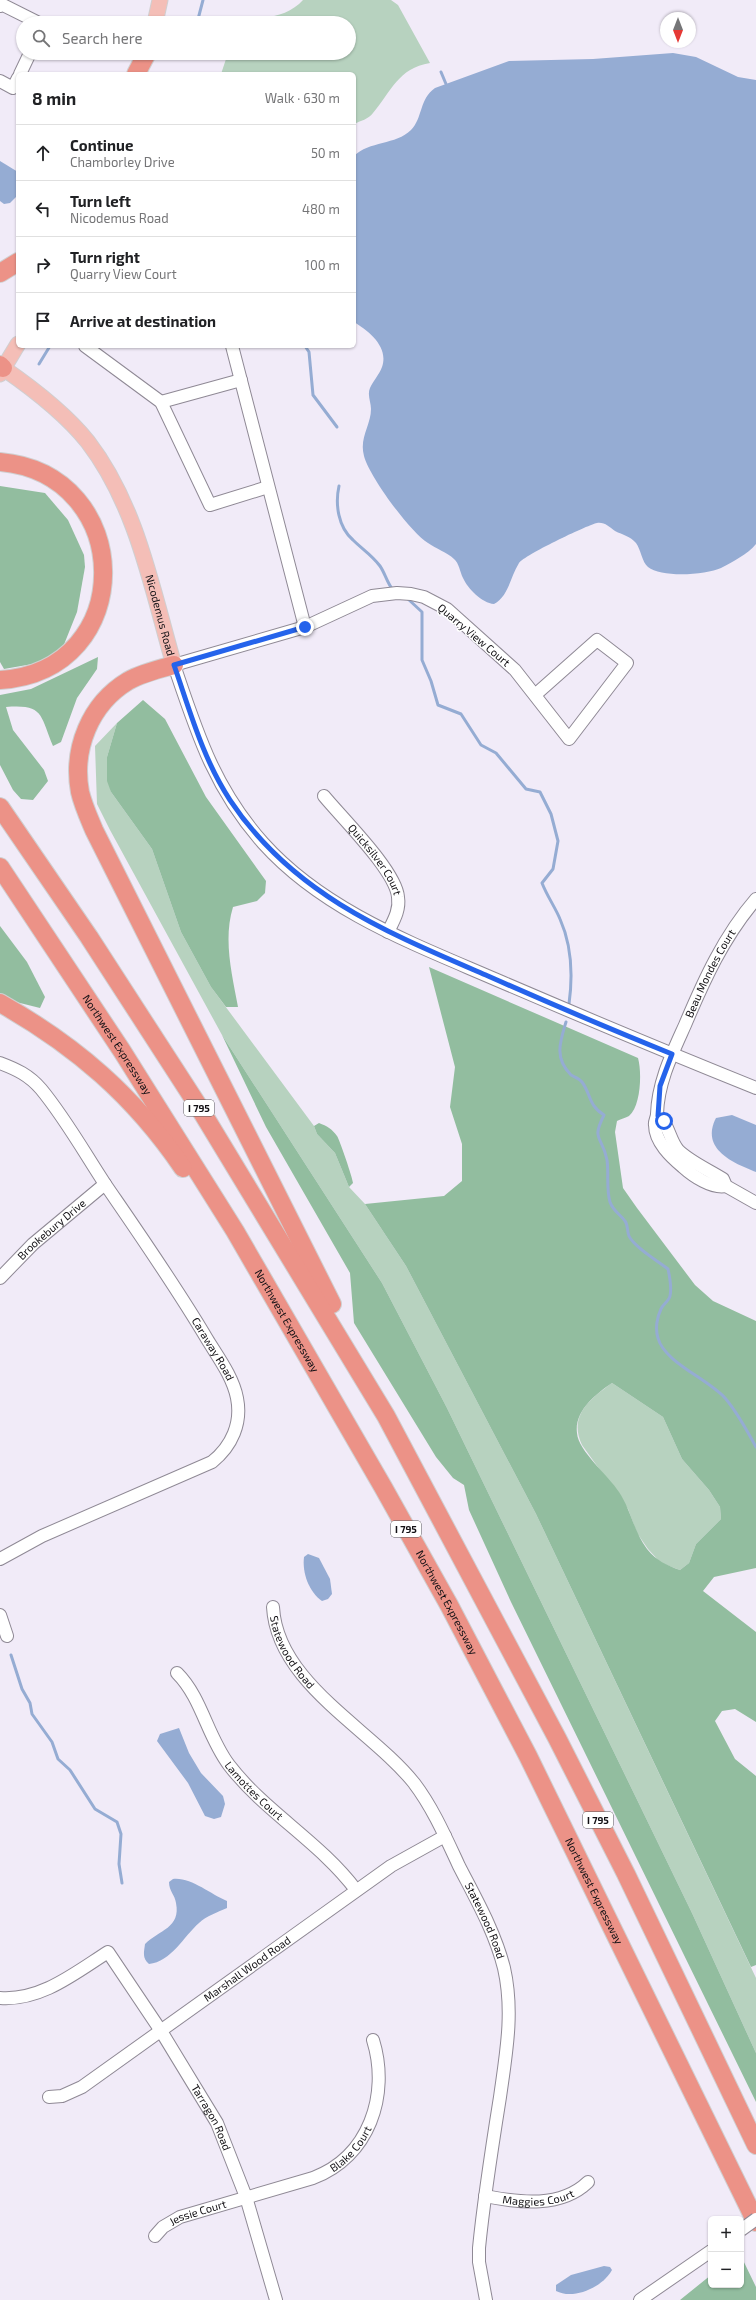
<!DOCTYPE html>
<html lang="en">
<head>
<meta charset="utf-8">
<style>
  :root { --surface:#fff; --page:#f6f6f6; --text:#202124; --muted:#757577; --line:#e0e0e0 }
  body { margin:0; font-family:"Exo 2",sans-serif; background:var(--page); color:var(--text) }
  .controls { position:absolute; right:12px; bottom:12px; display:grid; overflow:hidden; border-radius:6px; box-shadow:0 1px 3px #0004 }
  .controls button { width:36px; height:36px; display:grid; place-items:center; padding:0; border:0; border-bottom:1px solid var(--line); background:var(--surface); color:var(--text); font:20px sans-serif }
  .compass { position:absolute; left:660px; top:12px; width:36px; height:36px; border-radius:50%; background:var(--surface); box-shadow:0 1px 3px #0004; rotate:180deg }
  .stop { position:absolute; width:12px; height:12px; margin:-9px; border:3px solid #2563eb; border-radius:50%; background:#fff }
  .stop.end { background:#2563eb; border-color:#fff; box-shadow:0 1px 4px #0008 }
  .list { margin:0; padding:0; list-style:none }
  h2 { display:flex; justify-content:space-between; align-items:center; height:52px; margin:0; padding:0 16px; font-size:17px }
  h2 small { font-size:13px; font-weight:400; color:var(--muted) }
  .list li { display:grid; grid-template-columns:26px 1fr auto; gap:12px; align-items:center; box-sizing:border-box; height:56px; padding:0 16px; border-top:1px solid var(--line) }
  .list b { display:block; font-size:15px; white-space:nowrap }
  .list p { margin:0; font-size:13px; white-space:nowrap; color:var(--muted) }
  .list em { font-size:13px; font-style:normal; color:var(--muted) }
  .icon { flex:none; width:22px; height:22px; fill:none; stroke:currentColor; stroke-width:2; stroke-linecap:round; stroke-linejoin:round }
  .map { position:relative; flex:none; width:756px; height:2300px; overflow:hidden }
  .search { position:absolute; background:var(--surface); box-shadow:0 1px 3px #0004; left:16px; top:16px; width:340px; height:44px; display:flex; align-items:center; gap:10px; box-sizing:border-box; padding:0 14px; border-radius:22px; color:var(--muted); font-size:15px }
  .panel { position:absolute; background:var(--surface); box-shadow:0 1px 3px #0004; left:16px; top:72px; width:340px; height:276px; border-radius:6px }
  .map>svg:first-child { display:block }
  .green { fill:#b7d2bf }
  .forest { fill:#92bd9f; fill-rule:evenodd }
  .water { fill:#95acd3 }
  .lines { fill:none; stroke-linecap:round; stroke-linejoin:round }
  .stream { stroke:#95acd3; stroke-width:3 }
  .minor-casing { stroke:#8f8995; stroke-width:14 }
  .major-casing { stroke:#d0cfd0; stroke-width:17 }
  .highway-casing { stroke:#d0cfd0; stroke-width:20 }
  .minor { stroke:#fff; stroke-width:12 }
  .major { stroke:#f4beb7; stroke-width:15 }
  .highway { stroke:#ec9287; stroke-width:18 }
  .minor-bridge-casing { stroke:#8f8995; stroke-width:14; stroke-linecap:butt }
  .minor-bridge { stroke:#fff; stroke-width:12 }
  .route { stroke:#2563eb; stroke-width:5 }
  .labels { text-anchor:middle; stroke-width:3; stroke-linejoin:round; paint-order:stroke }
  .shield { fill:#fff; stroke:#59585a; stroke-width:1 }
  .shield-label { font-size:10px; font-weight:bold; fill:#121014 }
  .street-label { font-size:11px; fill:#121014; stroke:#fff }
</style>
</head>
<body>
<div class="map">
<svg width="756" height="2300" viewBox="0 0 756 2300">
  <rect width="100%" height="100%" fill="#f1ebf8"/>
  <!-- green -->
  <g class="green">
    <path d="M303,0H391L398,5L430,63C398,68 391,92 373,113C369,119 360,121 354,124V74H221L226,59L230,53H349V23H257L263,17C278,17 293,11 303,0Z"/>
    <path d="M117,723L107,757L111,792L152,849L181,932L211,987L314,1126L317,1134L335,1153L349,1187L365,1204L406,1266L536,1514L756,1978V2053L692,1913L447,1408L382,1283L222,1035L110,830L97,804L95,746Z"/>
    <path d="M612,1383L663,1417L682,1459L709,1490L720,1507L721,1519L696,1544L689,1563L680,1570L661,1563L648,1549L637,1533L628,1509L582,1445C568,1416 590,1399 612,1383Z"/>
  </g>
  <!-- forest -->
  <g class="forest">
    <path d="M0,486L45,493L68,520L84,555L85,567L77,612L63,647L44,662L4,669L0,662Z"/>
    <path d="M98,657L97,669L77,698L61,742L53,746C40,715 44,704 6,707L13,730L44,770L48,781L33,800L21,799L13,790L0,765V695L31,689Z"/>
    <path d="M143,700L165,719L206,797L266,881L265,893L257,901L233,907C223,940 232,974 238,1007H226L211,987L181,932L152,849L111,792L107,781V757L117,723Z"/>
    <path d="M0,926L27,962L45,997L40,1008L16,1002L0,994Z"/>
    <path d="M429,967L638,1058C642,1072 641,1106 629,1116C626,1118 620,1119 617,1121L615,1132L623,1188L637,1208L695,1285L713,1301L756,1321V1568L714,1577L703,1591L756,1632V1722L735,1709L722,1711L715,1721L735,1759L756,1776V1965L751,1967L536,1514L406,1266L365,1204L444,1196L462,1181V1144L450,1107L455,1067ZM612,1383L663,1417L682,1459L709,1490L720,1507L721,1519L696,1544L689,1563L680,1570C666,1565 657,1561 647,1549C634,1532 631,1510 619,1492C609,1476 578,1451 577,1433C574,1411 596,1394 612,1383Z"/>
    <path d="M222,1035L382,1283L447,1408L692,1913L756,2053V2102L511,1602L469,1510L464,1485L453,1478L436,1457L354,1323L350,1273L266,1127Z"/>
    <path d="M319,1123C327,1126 332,1129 337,1136C339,1138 353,1179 353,1183L349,1187L335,1153L317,1134L314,1126Z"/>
    <path d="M741,2256L756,2287V2300H680L711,2275V2285H741Z"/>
  </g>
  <!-- water -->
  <g class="water">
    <path d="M673,53L696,57L738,77L756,80V544C748,554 732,562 721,568C706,575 661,578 648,567C642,562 641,550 636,543C630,536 623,535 615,531C609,527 605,522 597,523C585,526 525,555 519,563C510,577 509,596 494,604C482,603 468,589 463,578C460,572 459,563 454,559C447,552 436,549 428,543C410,532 369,476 364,456C359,438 371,425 371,409C371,402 367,395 370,388C373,381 379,375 382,367C389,347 369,331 354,322V156C369,141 396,145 411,130C423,118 419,99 435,88L509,61L593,59Z"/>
    <path d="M0,161L18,172V195L10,203L4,204L0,201Z"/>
    <path d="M732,1115L756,1125V1172C733,1163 700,1149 716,1118Z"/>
    <path d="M308,1554L319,1558L330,1579L332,1594L328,1599L322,1601C309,1592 302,1573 304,1557Z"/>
    <path d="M179,1728L189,1753L201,1773L223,1796L225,1804L221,1817L214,1819L205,1816L188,1783L157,1741L160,1734Z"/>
    <path d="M173,1879C191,1877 210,1894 227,1901V1908C218,1912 206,1916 199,1923C184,1936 171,1962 149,1964C142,1958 144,1952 145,1944C159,1930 181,1928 176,1903C175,1895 169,1891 169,1882Z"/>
    <path d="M604,2266L610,2267L612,2270C602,2288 573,2300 556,2291V2285L571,2275Z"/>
  </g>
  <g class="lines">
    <!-- stream -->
    <g class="stream">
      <path d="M197,23L203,0"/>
      <path d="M186,58L188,53"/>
      <path d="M441,72L446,84"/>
      <path d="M305,346L309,352L313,395L337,427"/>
      <path d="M39,364L50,346"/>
      <path d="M339,486C335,504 338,527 353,540C362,549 372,555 380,566C385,573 387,583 393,590"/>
      <path d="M408,599L422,612V660L431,681L438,705L461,714L481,745L496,753L526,789L540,792L551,814L558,841L553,869L542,883C547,896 555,907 560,919C572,946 573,975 569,1004"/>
      <path d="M566,1022C560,1042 554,1058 571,1075C574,1077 579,1078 582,1082C591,1094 588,1105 604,1115C591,1141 602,1135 607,1160C609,1173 606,1189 610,1202C613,1211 620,1214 625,1221C628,1225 627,1231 629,1236C634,1247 658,1261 668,1269C670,1278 672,1287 670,1296C669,1301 663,1304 661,1309C657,1317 655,1329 658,1338C664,1362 708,1379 725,1398C738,1413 747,1431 756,1447"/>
      <path d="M11,1655L22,1689L30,1703L32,1714L52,1742L58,1759L70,1770L95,1809L117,1822L121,1834L119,1864L122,1883"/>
    </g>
    <defs>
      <g id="minor">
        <path d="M0,6L1,4L39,23"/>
        <path d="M20,74L30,53"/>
        <path d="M0,81L13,88L18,78"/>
        <path d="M85,346L161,402L210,505L268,487"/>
        <path d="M232,346L305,627"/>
        <path d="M161,402L241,380"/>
        <path d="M535,695L597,640L627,663L569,739L515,670L447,609L424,597L411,594L397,593L372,596L305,627L174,665C197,733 214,788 263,843C324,911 414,944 497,980C583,1017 669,1053 756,1088"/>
        <path id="s1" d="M324,796C342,818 396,871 398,897C400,910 394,920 388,932"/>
        <path id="s2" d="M0,1063C16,1069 29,1075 41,1089C65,1118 84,1152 105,1184C140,1235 175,1285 207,1339C218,1357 233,1377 237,1398C242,1423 232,1446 212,1462L42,1536L0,1559"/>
        <path d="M658,1116C669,1124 669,1139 678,1150C690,1162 709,1170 723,1179L726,1186L756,1203"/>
        <path id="s3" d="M726,1186C712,1189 693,1176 683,1167C671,1157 655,1142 655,1125C654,1122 657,1118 657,1114C658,1082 672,1054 685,1025C704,980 724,936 756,899"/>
        <path id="s4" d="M0,1278L33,1244L105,1184"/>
        <path id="s5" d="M273,1607C277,1683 371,1729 414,1783C433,1808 446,1838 459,1866C476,1899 495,1932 504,1968C514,2012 506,2054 500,2097C492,2147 484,2197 479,2248V2262L486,2300"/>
        <path d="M0,1615L7,1636"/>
        <path id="s6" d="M177,1673C202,1698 207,1736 229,1765C265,1812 320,1842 356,1890"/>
        <path id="s7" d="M0,1998C41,2001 75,1973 108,1952L161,2031L217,2123L246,2197L276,2300"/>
        <path id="s8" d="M49,2097L62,2096L82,2087L391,1866L445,1836"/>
        <path id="s9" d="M485,2196C520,2203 561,2208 588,2182"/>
        <path id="s10" d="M155,2236L163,2227L180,2217L313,2178C369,2157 390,2095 373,2040"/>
        <path d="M640,2300L711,2251"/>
      </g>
      <g id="major">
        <path d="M155,23L160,0"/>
        <path id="s11" d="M3,368C32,388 65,413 88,442C137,506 152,589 174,665"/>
        <path d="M0,374L18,344"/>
      </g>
      <g id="highway">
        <path d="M136,74L147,53"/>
        <path d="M0,273L18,262"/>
        <path d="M0,365L3,368"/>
        <path d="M0,462C136,474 139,671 0,680"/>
        <path d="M174,665C159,669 142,673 128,681C90,704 72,749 80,792C83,805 89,818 94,830L332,1304"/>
        <path d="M0,807L89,937L197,1104L386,1416L557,1738L626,1874L756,2145"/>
        <path id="s12" d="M0,867L122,1051L235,1231L383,1487L449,1605L528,1756L756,2222"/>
        <path d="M0,1003C76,1046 134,1096 183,1168"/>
      </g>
    </defs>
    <!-- minor casing -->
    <use href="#minor" class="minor-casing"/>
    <!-- major casing -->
    <use href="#major" class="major-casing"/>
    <!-- highway casing -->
    <use href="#highway" class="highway-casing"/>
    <!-- minor -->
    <use href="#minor" class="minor"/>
    <!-- major -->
    <use href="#major" class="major"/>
    <!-- highway -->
    <use href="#highway" class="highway"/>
    <defs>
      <path id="minor-bridge" d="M741,2230L756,2219"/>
    </defs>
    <!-- minor-bridge casing -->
    <use href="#minor-bridge" class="minor-bridge-casing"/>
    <!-- minor-bridge -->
    <use href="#minor-bridge" class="minor-bridge"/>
  </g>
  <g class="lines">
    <!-- route -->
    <path class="route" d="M305,627L174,665C190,711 203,759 230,800C293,895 388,933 488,976C549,1003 610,1029 672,1054L660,1086L658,1116L664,1121"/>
  </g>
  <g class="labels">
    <!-- shield labels -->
    <g class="shield">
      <rect x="184" y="1100" width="30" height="16" rx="3"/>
      <rect x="391" y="1521" width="30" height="16" rx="3"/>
      <rect x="583" y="1812" width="30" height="16" rx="3"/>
    </g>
    <g class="shield-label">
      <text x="199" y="1112">I 795</text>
      <text x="406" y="1533">I 795</text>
      <text x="598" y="1824">I 795</text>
    </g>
    <!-- street labels -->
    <g class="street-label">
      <text dy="4" stroke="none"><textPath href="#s11" startOffset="302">Nicodemus Road</textPath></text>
      <text transform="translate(474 635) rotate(40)" y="4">Quarry View Court</text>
      <text dy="4" stroke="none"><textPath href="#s1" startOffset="82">Quicksilver Court</textPath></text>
      <text dy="4" stroke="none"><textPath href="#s3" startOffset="263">Beau Mondes Court</textPath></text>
      <text dy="4" stroke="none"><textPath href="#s12" startOffset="213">Northwest Expressway</textPath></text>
      <text dy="4" stroke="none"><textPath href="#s4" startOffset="71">Brookebury Drive</textPath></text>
      <text dy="4" stroke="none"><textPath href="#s12" startOffset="537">Northwest Expressway</textPath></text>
      <text dy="4" stroke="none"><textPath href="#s2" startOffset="361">Caraway Road</textPath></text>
      <text dy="4" stroke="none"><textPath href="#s12" startOffset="861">Northwest Expressway</textPath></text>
      <text dy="4" stroke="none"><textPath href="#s5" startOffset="50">Statewood Road</textPath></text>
      <text dy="4" stroke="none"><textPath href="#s6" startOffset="142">Lamottes Court</textPath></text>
      <text dy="4" stroke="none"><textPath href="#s12" startOffset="1185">Northwest Expressway</textPath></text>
      <text dy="4" stroke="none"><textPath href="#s5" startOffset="386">Statewood Road</textPath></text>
      <text dy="4" stroke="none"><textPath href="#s8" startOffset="238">Marshall Wood Road</textPath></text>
      <text dy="4" stroke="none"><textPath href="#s7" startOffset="315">Tarragon Road</textPath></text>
      <text dy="4" stroke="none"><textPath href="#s10" startOffset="219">Blake Court</textPath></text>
      <text dy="4" stroke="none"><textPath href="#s9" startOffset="54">Maggies Court</textPath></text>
      <text dy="4" stroke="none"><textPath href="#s10" startOffset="50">Jessie Court</textPath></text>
    </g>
  </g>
</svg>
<div class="controls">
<button>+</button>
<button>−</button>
</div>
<svg class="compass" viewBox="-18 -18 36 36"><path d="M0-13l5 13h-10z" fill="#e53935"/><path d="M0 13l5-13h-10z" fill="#757577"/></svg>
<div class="stop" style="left:664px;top:1121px"></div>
<div class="stop end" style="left:305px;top:627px"></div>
<div class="search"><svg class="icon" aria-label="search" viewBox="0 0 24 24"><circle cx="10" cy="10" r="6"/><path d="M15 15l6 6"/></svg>Search here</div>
<section class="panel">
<h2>8 min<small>Walk · 630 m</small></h2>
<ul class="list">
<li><svg class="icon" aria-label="ahead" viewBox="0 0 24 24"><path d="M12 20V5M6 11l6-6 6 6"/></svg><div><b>Continue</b><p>Chamborley Drive</p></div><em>50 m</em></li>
<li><svg class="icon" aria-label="left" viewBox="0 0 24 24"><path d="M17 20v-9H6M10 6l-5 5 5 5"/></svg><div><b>Turn left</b><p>Nicodemus Road</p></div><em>480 m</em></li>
<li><svg class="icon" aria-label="right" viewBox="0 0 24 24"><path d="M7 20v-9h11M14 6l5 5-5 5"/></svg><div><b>Turn right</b><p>Quarry View Court</p></div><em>100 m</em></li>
<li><svg class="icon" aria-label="arrive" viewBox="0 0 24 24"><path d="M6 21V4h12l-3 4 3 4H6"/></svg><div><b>Arrive at destination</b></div></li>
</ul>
</section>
</div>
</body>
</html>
